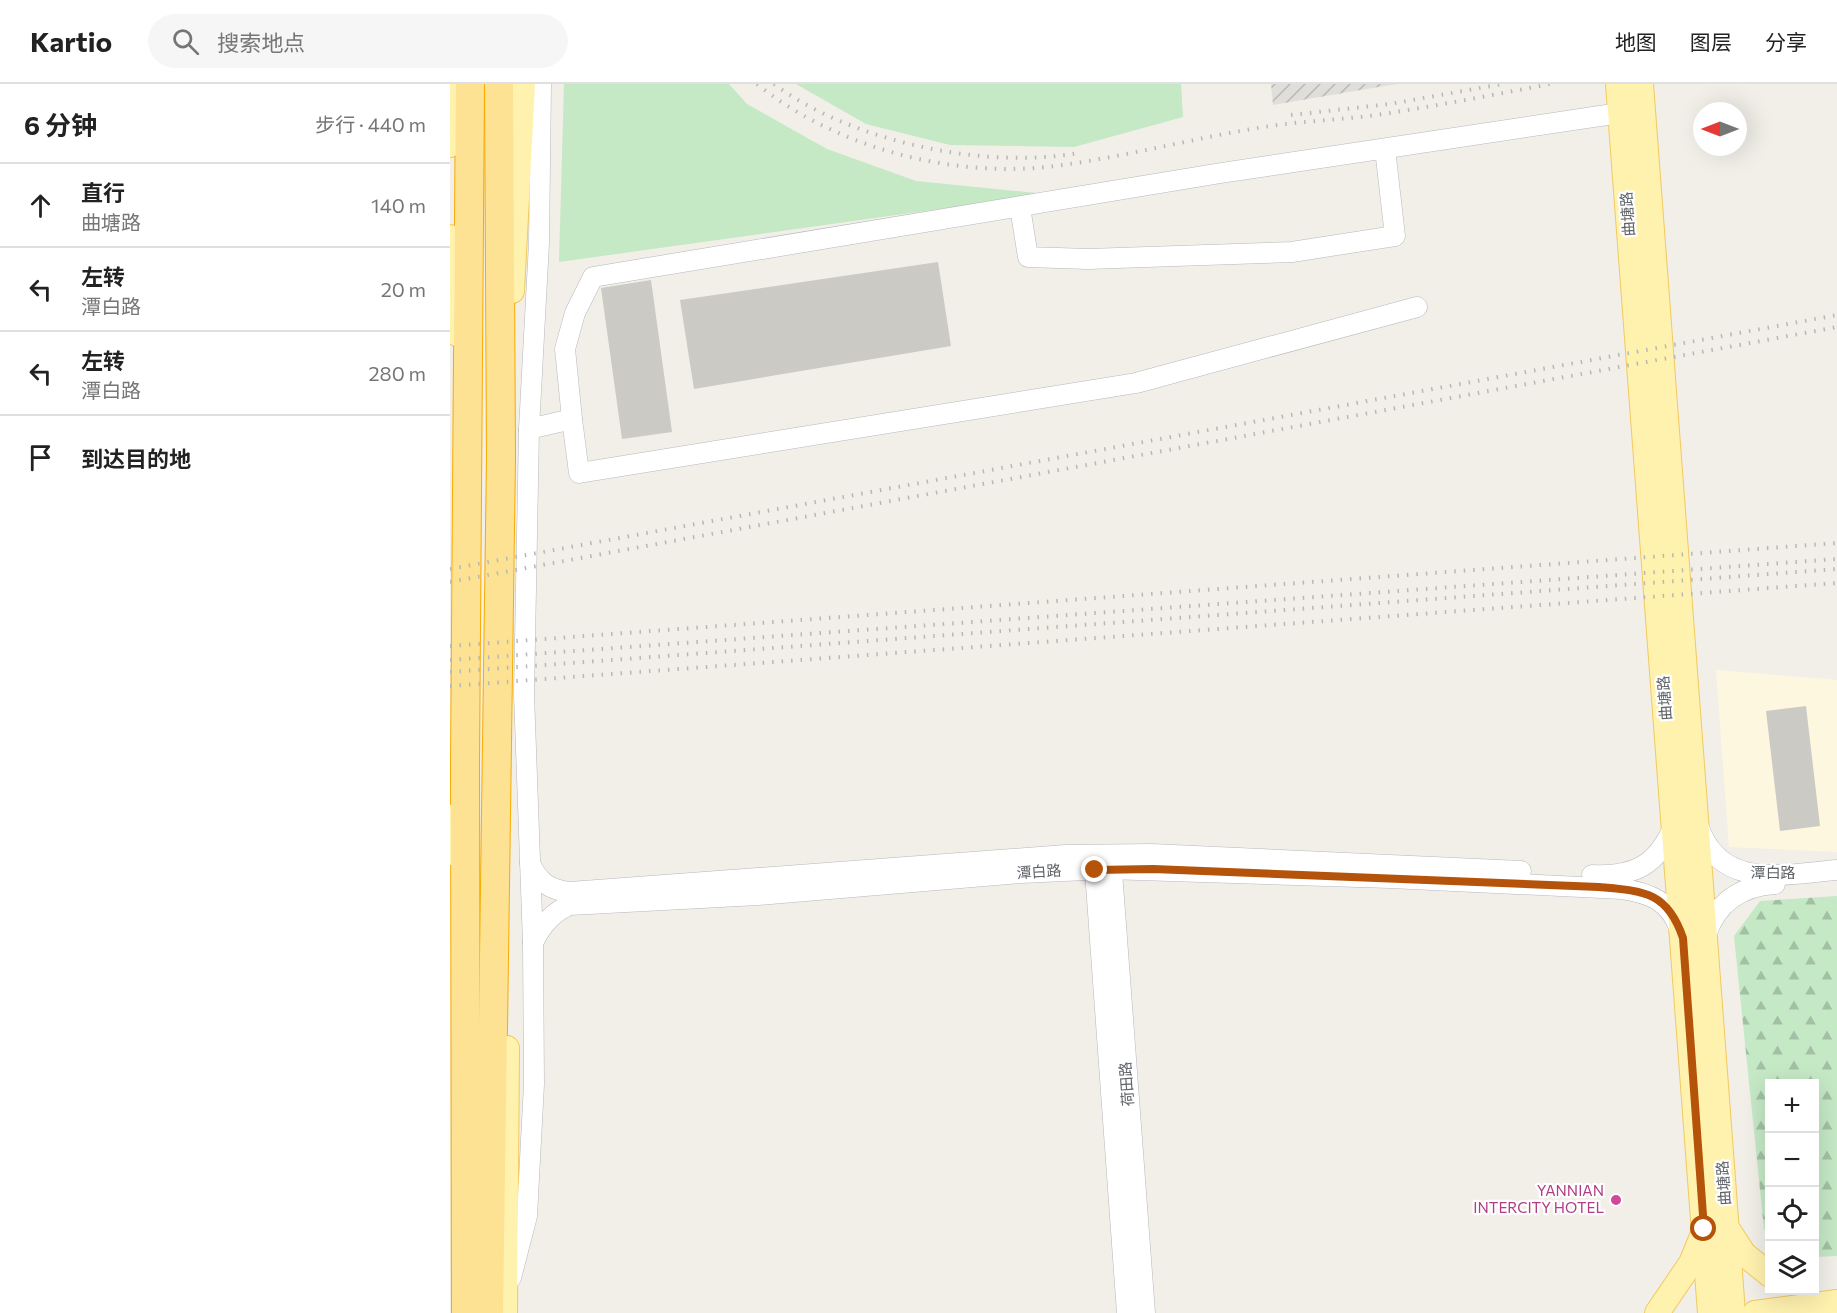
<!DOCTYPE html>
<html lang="zh">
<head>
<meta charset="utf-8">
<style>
  :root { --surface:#fff; --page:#f6f6f6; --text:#222; --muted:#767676; --line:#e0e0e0 }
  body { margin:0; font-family:Commissioner,"Noto Sans SC",sans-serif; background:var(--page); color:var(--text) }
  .controls { position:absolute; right:18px; bottom:18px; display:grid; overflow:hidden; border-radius:0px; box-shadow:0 6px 24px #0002 }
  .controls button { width:54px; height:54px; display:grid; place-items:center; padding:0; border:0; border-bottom:2px solid var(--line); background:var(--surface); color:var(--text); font:30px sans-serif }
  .compass { position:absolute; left:1243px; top:18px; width:54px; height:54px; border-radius:50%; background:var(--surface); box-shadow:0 6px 24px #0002; rotate:270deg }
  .stop { position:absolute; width:18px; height:18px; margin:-14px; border:4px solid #b45309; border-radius:50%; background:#fff }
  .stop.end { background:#b45309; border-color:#fff; box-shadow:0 2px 6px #0008 }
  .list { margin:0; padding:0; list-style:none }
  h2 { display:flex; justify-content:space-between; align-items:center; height:78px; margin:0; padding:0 24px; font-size:26px }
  h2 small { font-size:20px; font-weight:400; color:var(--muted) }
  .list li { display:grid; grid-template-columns:39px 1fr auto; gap:18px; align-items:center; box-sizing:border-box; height:84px; padding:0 24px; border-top:2px solid var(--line) }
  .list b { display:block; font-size:22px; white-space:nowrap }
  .list p { margin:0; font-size:20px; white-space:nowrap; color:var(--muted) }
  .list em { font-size:20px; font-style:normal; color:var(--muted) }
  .icon { flex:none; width:33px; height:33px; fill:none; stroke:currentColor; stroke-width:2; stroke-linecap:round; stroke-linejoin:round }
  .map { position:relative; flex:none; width:1387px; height:1229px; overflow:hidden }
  header { display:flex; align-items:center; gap:36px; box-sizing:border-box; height:84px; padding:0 30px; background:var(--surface); border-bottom:2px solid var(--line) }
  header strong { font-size:28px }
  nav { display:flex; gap:33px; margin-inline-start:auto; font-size:21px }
  .search { width:420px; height:54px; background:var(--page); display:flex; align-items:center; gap:15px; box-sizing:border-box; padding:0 21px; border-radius:33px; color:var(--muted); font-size:22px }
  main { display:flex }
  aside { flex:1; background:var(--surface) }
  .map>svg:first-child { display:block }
  .commercial { fill:#fef7e0 }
  .industrial { fill:url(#industrial-furrows) }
  .grass { fill:#c5e8c5 }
  .forest { fill:url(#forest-firs) }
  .building { fill:#cccac5 }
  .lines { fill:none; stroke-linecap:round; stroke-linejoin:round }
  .minor-casing { stroke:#b5b8bc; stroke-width:21 }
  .major-casing { stroke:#f2c960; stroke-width:26 }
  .highway-casing { stroke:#f9ab00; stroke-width:30 }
  .minor { stroke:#fff; stroke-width:20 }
  .major { stroke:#fff2af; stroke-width:24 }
  .highway { stroke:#fde293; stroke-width:28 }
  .rail { stroke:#b6b7b8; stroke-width:4; stroke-dasharray:1.5 8; stroke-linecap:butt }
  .route { stroke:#b45309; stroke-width:8 }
  .hotel-dot { fill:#d1479c; stroke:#fff; stroke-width:2 }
  .labels { text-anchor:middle; stroke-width:4.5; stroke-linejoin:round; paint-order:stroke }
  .street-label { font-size:15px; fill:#5f6368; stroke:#fff }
  .hotel-label { font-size:15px; fill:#b23c85; stroke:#fff; text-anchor:end }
</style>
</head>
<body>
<header>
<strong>Kartio</strong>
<div class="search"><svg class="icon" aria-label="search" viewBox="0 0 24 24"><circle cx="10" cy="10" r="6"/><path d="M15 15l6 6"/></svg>搜索地点</div>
<nav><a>地图</a><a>图层</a><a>分享</a></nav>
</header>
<main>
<aside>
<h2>6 分钟<small>步行 · 440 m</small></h2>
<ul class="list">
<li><svg class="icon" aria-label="ahead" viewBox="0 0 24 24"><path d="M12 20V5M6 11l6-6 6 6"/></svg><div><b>直行</b><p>曲塘路</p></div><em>140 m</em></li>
<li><svg class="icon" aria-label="left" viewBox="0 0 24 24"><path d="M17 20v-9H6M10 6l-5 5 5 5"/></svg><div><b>左转</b><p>潭白路</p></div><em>20 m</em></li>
<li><svg class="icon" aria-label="left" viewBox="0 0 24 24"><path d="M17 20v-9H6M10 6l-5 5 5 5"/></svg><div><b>左转</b><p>潭白路</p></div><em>280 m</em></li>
<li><svg class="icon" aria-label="arrive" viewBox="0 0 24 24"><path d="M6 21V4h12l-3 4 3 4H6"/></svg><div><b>到达目的地</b></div></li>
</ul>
</aside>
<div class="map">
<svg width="1387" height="1229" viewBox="0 0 1387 1229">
  <defs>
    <pattern id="industrial-furrows" width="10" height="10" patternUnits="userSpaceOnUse" patternTransform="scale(1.5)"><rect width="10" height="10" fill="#e0deda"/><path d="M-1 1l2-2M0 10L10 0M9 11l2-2" fill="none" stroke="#b9b8b5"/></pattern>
    <pattern id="forest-firs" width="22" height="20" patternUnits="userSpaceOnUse" patternTransform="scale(1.5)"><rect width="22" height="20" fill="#c5e8c5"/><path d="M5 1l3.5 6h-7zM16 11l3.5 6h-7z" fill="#a3c0a4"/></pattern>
  </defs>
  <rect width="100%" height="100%" fill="#f1efe8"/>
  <!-- commercial -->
  <path class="commercial" d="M1266,586L1387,596V768L1279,763Z"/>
  <!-- industrial -->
  <path class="industrial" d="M821,0H946L823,21Z"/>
  <!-- grass -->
  <g class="grass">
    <path d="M114,0H279L297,20L377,65L466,97L596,110L109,178Z"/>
    <path d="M346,0H731L733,33L624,63L500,61L416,40Z"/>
  </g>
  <!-- forest -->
  <path class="forest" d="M1387,812V1172L1365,1173L1364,1000H1320L1319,1149L1314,1145L1284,852L1310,817Z"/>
  <!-- building -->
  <g class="building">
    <path d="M488,178L501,262L244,305L230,216Z"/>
    <path d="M201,196L222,348L172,355L151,204Z"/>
    <path d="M1356,622L1370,742L1330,747L1316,627Z"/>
  </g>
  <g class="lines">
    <defs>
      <g id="minor">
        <path d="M570,123L578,173L638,175L842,168L945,152L935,65"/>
        <path d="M122,335L129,389L686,299L967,223"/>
        <path d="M79,345L122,335L115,265L125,229L143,193L771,89L1170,29"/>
        <path d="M1249,744C1272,807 1335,790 1387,786"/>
        <path d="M644,773L677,1229"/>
        <path d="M661,774L695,1229"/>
        <path d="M80,779C88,798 100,806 120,808L616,771L701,770L1071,787"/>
        <path d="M1142,791C1185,793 1207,781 1224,742"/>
        <path d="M1256,851C1267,818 1291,802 1325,800"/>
        <path d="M83,859C91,842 102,828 120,821L308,811L571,789L657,785L940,794L1172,805C1200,809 1220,817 1230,846"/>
        <path d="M61,1194L77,1132L84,1000L83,859L74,610L79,345L89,159L91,0"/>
      </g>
      <g id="major">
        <path d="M1168,0L1260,1229"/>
        <path d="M1191,0L1283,1229"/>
        <path d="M0,61L1,0"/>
        <path d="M0,153L7,250"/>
        <path d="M62,207L73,0"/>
        <path d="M0,769L7,731"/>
        <path d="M1279,1147L1294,1170L1320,1191"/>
        <path d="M55,1229L57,964"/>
        <path d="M1207,1229L1241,1179L1253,1150"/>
        <path d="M1305,1229L1387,1218"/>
      </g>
      <g id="highway">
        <path d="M16,1229L15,681L20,0"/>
        <path d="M39,1229L51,374L49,0"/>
      </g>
    </defs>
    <!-- minor casing -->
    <use href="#minor" class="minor-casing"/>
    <!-- major casing -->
    <use href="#major" class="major-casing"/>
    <!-- highway casing -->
    <use href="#highway" class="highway-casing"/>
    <!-- minor -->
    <use href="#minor" class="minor"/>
    <!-- major -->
    <use href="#major" class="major"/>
    <!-- highway -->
    <use href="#highway" class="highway"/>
    <!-- rail -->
    <g class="rail">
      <path d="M307,0C386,64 504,95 605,82C675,73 744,54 814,43C851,37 889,36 927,31C985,22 1043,11 1100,0"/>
      <path d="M324,0C400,57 534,86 628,69"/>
      <path d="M841,31L940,20L1052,0"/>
      <path d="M0,485L1387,231"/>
      <path d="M0,498L1387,243"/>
      <path d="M0,562L1387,459"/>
      <path d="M0,576L1387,475"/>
      <path d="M0,588L1387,485"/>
      <path d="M0,602L1387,499"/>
    </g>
  </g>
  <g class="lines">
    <!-- route -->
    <path class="route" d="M645,786L703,785L1149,803C1193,807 1217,807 1233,854L1254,1145"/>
  </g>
  <!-- markers -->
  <circle class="hotel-dot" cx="1166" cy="1116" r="6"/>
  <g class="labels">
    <!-- street labels -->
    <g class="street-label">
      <text transform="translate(1178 130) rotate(-94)" y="5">曲塘路</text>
      <text transform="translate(1215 614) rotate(-94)" y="5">曲塘路</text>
      <text transform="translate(589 788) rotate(-4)" y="5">潭白路</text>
      <text x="1323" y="794">潭白路</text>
      <text transform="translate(677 1000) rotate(-94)" y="5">荷田路</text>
      <text transform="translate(1274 1099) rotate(-94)" y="5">曲塘路</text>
    </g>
    <!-- hotel labels -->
    <g class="hotel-label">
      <text x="1154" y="1112">YANNIAN<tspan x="1154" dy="17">INTERCITY HOTEL</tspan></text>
    </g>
  </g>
</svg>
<div class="controls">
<button>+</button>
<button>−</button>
<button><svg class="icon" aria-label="locate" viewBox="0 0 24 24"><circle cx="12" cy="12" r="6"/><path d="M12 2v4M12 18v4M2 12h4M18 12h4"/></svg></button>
<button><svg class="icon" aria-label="layers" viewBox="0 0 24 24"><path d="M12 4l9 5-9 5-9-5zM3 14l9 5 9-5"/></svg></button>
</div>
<svg class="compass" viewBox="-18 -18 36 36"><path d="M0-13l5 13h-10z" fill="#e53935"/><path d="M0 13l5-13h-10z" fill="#767676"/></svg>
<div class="stop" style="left:1254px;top:1145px"></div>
<div class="stop end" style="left:645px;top:786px"></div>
</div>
</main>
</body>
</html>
